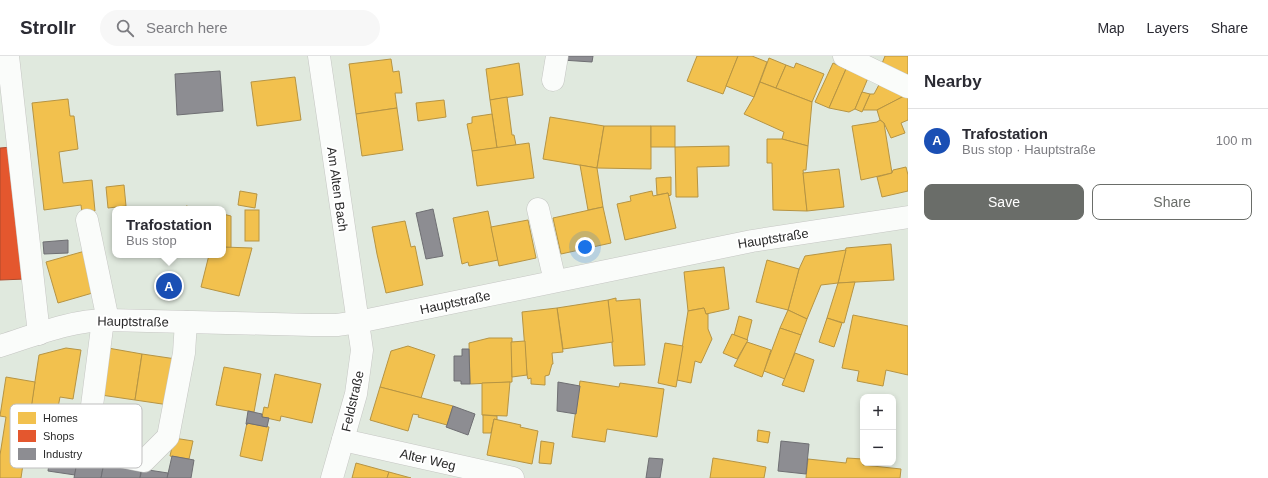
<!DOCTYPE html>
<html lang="en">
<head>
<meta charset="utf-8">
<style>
  :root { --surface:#fff; --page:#f7f7f7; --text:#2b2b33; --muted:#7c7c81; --line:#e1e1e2; --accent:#6a6d69 }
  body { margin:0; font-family:Arial,sans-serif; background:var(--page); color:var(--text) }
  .controls { position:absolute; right:12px; bottom:12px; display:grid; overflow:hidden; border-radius:8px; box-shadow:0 2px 6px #0003 }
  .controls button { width:36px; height:36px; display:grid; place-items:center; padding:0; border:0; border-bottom:1px solid var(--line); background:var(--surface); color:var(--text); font:20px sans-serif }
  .you { position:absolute; left:585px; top:191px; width:14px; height:14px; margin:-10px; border:3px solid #fff; border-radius:50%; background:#1a73e8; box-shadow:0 0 0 6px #1a73e833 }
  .badge { display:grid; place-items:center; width:26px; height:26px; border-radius:50%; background:var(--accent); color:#fff; font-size:13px; font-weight:700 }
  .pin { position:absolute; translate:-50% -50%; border:2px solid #fff; box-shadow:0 1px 4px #0006 }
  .popup { position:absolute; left:112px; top:150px; width:114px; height:52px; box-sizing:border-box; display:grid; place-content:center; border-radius:8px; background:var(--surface); filter:drop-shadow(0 1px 3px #0005); font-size:13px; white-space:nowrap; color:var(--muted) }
  .popup b { font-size:15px; color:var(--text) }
  .popup::after { content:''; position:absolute; left:50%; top:100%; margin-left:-8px; border:8px solid transparent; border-top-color:var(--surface) }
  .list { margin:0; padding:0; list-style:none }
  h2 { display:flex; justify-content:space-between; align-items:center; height:52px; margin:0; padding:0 16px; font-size:17px }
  h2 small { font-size:13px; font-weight:400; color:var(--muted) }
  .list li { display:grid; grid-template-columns:26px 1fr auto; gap:12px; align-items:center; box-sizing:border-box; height:64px; padding:0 16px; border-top:1px solid var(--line) }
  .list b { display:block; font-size:15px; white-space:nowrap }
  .list p { margin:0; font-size:13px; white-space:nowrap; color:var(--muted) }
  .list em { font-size:13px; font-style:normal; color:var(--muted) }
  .actions { display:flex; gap:8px; padding:12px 16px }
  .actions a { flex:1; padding:9px 0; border:1px solid var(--accent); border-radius:8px; text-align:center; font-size:14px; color:var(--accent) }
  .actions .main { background:var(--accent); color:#fff }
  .icon { flex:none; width:22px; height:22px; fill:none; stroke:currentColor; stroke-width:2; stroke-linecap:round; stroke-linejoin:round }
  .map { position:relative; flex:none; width:908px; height:422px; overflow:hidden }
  header { display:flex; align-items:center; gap:24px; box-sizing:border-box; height:56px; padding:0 20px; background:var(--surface); border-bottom:1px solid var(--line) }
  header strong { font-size:19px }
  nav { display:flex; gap:22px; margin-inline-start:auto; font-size:14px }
  .search { width:280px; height:36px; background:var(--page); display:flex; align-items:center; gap:10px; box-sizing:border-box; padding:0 14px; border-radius:22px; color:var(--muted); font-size:15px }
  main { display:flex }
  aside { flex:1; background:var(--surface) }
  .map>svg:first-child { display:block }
  .homes { fill:#f2c14e; stroke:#b69443 }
  .shops { fill:#e4572e; stroke:#ac4a2d }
  .industry { fill:#8d8d92; stroke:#6f6f73 }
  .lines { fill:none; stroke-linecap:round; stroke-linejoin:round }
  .minor-casing { stroke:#c5c6c3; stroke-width:23 }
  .minor { stroke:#fafcfa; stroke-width:22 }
  .labels { text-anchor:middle; stroke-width:4; stroke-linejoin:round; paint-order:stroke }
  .street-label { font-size:13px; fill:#2a2a2a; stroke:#fff }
  .key { fill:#fff; stroke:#bfbfbf; stroke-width:1 }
  .key-label { font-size:11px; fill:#2a2a2a }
</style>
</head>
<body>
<header>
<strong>Strollr</strong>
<div class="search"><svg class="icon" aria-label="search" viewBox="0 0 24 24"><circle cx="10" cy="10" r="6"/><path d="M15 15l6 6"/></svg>Search here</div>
<nav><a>Map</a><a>Layers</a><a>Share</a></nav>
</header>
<main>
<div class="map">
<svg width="908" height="422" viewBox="0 0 908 422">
  <rect width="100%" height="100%" fill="#e0e9de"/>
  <!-- homes -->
  <g class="homes">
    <path d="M697,0H738L723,38L687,25Z"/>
    <path d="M738,0H752L767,6L754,41L726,30Z"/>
    <path d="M885,0H908V20L881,10Z"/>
    <path d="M769,2L786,9L776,32L760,26Z"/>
    <path d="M391,3L393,16L399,15L402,37H395L397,52L356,58L349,8Z"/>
    <path d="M519,7L523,39L490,44L486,13Z"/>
    <path d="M796,7L824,18L812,46L776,32L786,9L794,12Z"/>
    <path d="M833,7L846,13L829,52L815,46Z"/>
    <path d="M846,13L868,22L855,53L849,56L829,52Z"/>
    <path d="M295,21L301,64L257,70L251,26Z"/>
    <path d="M881,25L908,38L877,54H863L870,38H874Z"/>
    <path d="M760,26L812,46L808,90L782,83L784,76L744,58L754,41Z"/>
    <path d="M862,36L870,38L862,56L855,53Z"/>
    <path d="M906,39L908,41V64L901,67L905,77L891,82L884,67L880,64L877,54Z"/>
    <path d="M507,41L512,79H514L516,89L497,92L490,44Z"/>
    <path d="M68,43L70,60H74L78,93L59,96L63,127L92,124L95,155L82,157L81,149L44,154L32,47Z"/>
    <path d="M444,44L446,61L418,65L416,47Z"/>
    <path d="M397,52L403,94L362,100L356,58Z"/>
    <path d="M492,58L497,92L472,95L467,68L472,67V61Z"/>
    <path d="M550,61L604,70L597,112L543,103Z"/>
    <path d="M880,64L884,67L892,117L861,124L852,70L877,66Z"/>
    <path d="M604,70H651V113L597,112Z"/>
    <rect x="651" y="70" width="24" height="21"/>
    <path d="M767,83H782L808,90L806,114H803L807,155L773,154L772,107H767Z"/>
    <path d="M529,87L534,122L477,130L472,95Z"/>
    <path d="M729,90V110L697,111L698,141H676L675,91Z"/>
    <path d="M580,109L597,112L603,151L588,154Z"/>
    <path d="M906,111L908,119V135L882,141L877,121L892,117L893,114Z"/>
    <path d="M839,113L844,151L807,155L803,117Z"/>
    <path d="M671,121V139L668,140V137L657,139L656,122Z"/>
    <path d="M124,129L126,150L108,152L106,131Z"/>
    <path d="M240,135L257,138L255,152L238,149Z"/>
    <path d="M652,135L653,140L668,137L676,172L625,184L617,148L631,145L630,140Z"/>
    <path d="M186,150L200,153H186Z"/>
    <path d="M603,151L611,187L561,198L553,162Z"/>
    <rect x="245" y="154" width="14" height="31"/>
    <path d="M488,155L498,204L469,210L468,206L462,208L453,162Z"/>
    <path d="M223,158L231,160V192L223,191Z"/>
    <path d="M528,164L536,202L499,210L491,171Z"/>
    <path d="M405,165L411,191L415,190L423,229L386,237L377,198L372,171Z"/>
    <path d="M891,188L894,224L838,227L846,192Z"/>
    <path d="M223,191L252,192L239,240L201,231L209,199H223Z"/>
    <path d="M846,194L838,227L821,229L807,263L788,254L799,213L805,200Z"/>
    <path d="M85,195L96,236L58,247L46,206Z"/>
    <path d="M767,204L799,213L788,254L756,246Z"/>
    <path d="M724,211L729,253L706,258L704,252L688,255L684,216Z"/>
    <path d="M855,226L844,267L827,262L838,227Z"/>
    <path d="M616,242V245L640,243L645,309L614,310L608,244Z"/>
    <path d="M608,244L613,286L563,293L557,252Z"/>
    <path d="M557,252L563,296L552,297L553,308H552L549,319L545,320V329L531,328V322L528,323L527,319L522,256Z"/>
    <path d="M704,252L706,258H708V273L712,283L701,307L695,305L691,327L677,324L688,255Z"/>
    <path d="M788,254L807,263L801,279L780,272Z"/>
    <path d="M853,259L908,270V319L886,314L883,330L857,325L859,315L842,312Z"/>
    <path d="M739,260L752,264L747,284L734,279Z"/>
    <path d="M827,262L842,267L834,291L819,286Z"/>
    <path d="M780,272L801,279L785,323L764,315Z"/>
    <path d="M732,278L748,284L737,303L723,297Z"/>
    <path d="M489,282H512V326L470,328L469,287Z"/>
    <path d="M525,285L527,319L512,321L511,286Z"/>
    <path d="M747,286L771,294L762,321L734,310Z"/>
    <path d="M665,287L683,290L676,331L658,327Z"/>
    <path d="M408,290L435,299L421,342L380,331L391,295Z"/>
    <path d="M66,292L81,294L73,343L60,341L56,362L30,358L39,299Z"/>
    <path d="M108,292L142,298L135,344L101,339Z"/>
    <path d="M795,297L814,304L804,336L782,329Z"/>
    <path d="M142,298L176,303L169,349L135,344Z"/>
    <path d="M224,311L261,318L254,356L216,349Z"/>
    <path d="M275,318L321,328L312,367L281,360L280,365L262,361L264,351L268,352Z"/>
    <path d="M6,321L35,326L21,422H0V399L6,361L0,360Z"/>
    <path d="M580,325L619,331L620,327L664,333L657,381L607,373L605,386L572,381Z"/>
    <path d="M510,326L507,360L482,359V327Z"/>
    <path d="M380,331L453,350L447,369L418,361L419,359L413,358L408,375L370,364Z"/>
    <path d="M483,359L497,360V364L494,363L491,377H483Z"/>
    <path d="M494,363L521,369L520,371L538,375L532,408L487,399Z"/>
    <path d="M247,367L269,371L262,405L240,400Z"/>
    <path d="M758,374L770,376L768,387L757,385Z"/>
    <path d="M174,382L193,385L189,403L170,400Z"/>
    <path d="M541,385L554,387L551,408L539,407Z"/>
    <path d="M713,402L766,411L764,422H710Z"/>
    <path d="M847,402L863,403V409L901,413L900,422H806L808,403L846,407Z"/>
    <path d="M356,407L389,416L387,422H352Z"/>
    <path d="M389,416L411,422H387Z"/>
  </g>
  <!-- shops -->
  <path class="shops" d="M13,91L26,223L0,224V92Z"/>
  <!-- industry -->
  <g class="industry">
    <path d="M563,0H593L592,6L562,4Z"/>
    <path d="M220,15L223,55L177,59L175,18Z"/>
    <path d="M433,153L443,200L426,203L416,157Z"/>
    <path d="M68,184V197L44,198L43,186Z"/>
    <path d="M462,293H469L470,328H461V325H454V300H462Z"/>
    <path d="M558,326L580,330L576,358L557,355Z"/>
    <path d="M453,350L475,358L468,379L446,371L447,369Z"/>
    <path d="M248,355L262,358V361L269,362L267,371L247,367V369L246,368Z"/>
    <path d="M49,371L81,375L77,402L46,398Z"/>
    <path d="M781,385L809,388L806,418L778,415Z"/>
    <path d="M50,399L77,402L75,419L48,415Z"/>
    <path d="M172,400L194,404L191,422H167Z"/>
    <path d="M78,401L104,406L101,422H74Z"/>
    <path d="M649,402L663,403L660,422H646Z"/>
    <path d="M104,407L141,414L140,422H101Z"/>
    <path d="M142,413L168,417L167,422H140Z"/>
  </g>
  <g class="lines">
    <defs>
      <g id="minor">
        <path d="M8,0L39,278"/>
        <path d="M319,0L362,294L356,338L332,422"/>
        <path d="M844,0L908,31"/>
        <path d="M553,24L557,0"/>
        <path d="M538,153L555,225"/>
        <path d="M87,164L108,264"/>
        <path d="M103,264L89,373L104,397L144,405L168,381L184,297L186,266"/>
        <path d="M0,290C35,279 71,264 108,264L312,269H337L358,266L752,185L908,161"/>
        <path d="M343,384L513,422"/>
      </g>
    </defs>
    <!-- minor casing -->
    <use href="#minor" class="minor-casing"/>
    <!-- minor -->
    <use href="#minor" class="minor"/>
  </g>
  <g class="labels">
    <!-- street labels -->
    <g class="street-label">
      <text transform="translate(338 133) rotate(82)" y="5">Am Alten Bach</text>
      <text transform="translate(773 182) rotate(-9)" y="5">Hauptstraße</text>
      <text transform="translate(455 246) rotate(-12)" y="5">Hauptstraße</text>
      <text transform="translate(133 265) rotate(1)" y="5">Hauptstraße</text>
      <text transform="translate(352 345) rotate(-77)" y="5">Feldstraße</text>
      <text transform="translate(428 403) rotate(13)" y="5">Alter Weg</text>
    </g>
  </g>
  <!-- legend -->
  <rect x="10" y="348" width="132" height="64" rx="6" class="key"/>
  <rect x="18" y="356" width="18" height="12" fill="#f2c14e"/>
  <rect x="18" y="374" width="18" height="12" fill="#e4572e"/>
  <rect x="18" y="392" width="18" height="12" fill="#8d8d92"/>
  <g class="key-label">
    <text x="43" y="366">Homes</text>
    <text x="43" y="384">Shops</text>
    <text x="43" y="402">Industry</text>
  </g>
</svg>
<div class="controls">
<button>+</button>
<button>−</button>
</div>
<div class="you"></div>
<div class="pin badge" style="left:169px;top:230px;background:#1a4fb4">A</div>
<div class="popup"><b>Trafostation</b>Bus stop</div>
</div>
<aside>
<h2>Nearby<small></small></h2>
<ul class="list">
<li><span class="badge" style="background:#1a4fb4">A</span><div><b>Trafostation</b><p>Bus stop · Hauptstraße</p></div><em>100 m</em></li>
</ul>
<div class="actions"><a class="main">Save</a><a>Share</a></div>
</aside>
</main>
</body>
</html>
